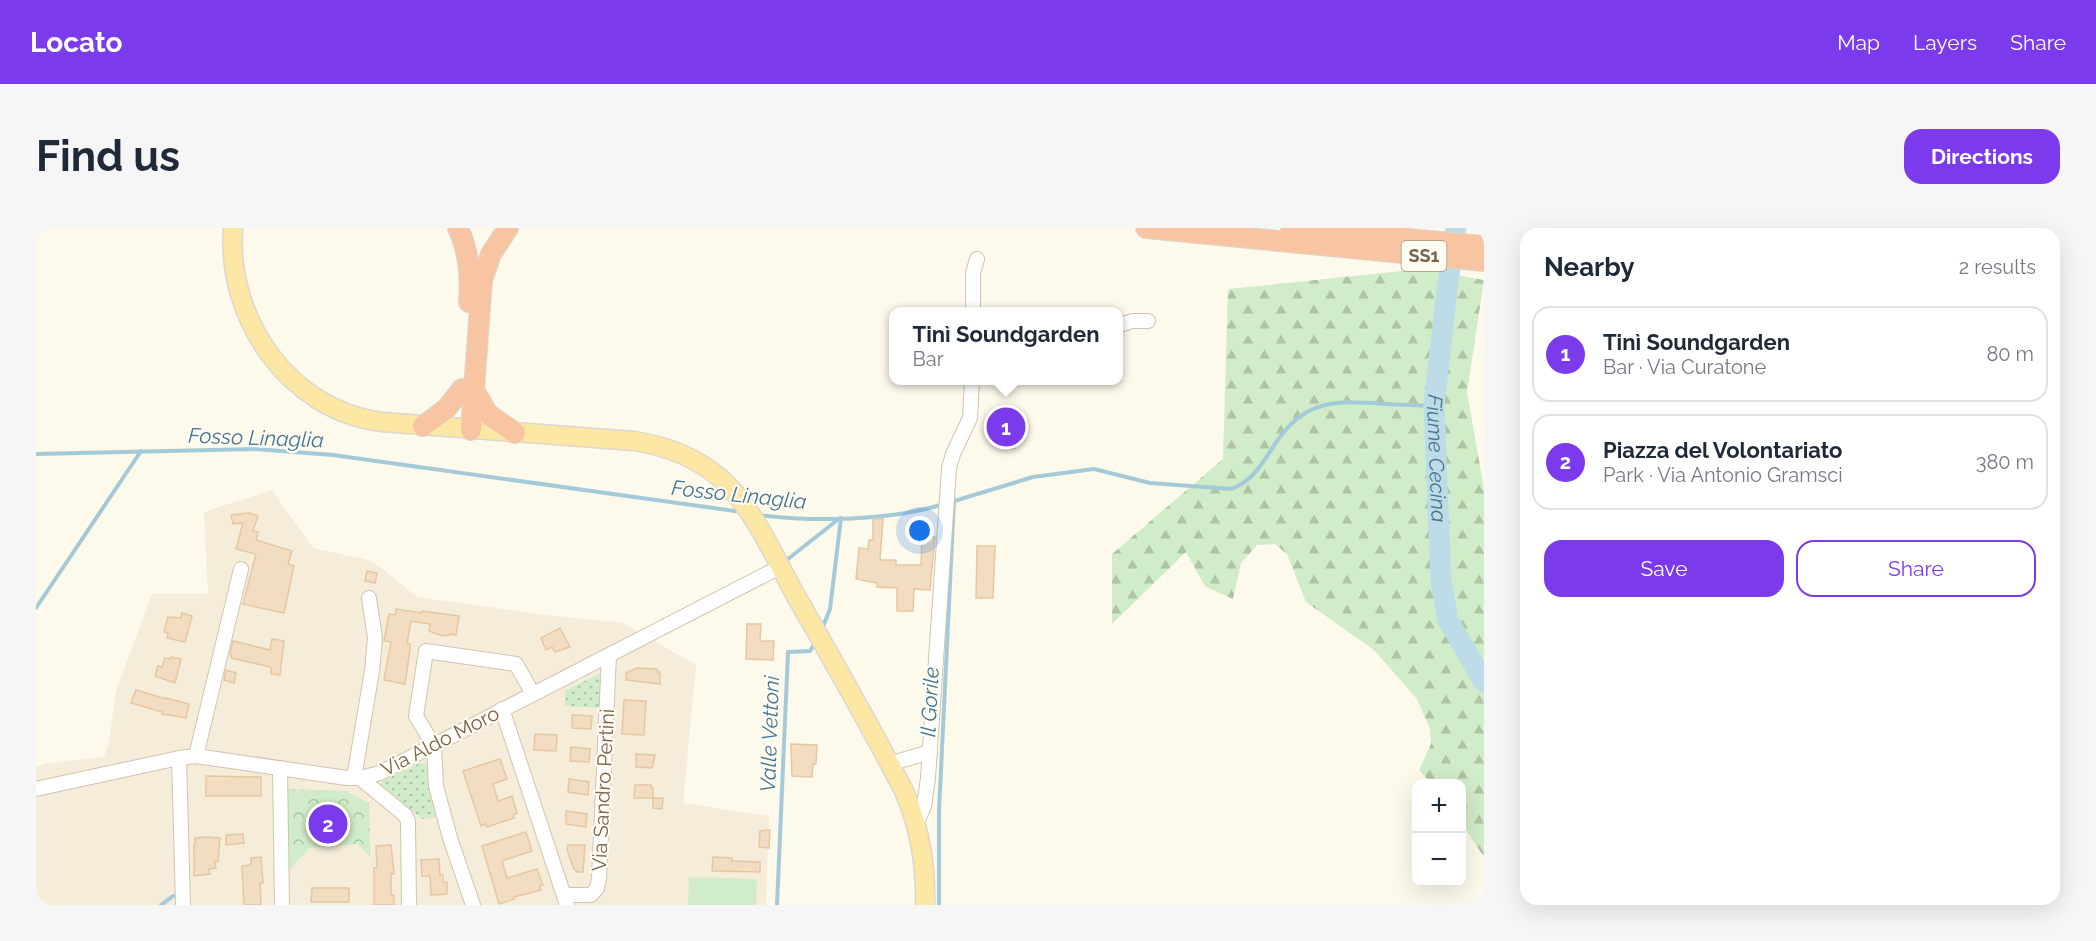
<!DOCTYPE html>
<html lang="en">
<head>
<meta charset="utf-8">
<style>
  :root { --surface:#fff; --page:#f6f6f7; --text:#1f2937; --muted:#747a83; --line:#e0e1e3; --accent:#7c3aed }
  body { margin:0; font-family:Raleway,sans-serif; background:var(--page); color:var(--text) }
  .controls { position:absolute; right:18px; bottom:18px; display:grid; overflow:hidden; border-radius:12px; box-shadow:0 6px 24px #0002 }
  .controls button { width:54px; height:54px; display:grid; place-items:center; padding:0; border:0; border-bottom:2px solid var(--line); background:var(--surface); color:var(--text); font:30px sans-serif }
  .you { position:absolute; left:884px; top:303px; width:21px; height:21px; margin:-15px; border:4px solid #fff; border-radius:50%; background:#1a73e8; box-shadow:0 0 0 9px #1a73e833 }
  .badge { display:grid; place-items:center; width:39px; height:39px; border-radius:50%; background:var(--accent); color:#fff; font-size:20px; font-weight:700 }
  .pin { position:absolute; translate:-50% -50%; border:3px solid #fff; box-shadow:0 2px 6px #0006 }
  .popup { position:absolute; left:853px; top:79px; width:234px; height:78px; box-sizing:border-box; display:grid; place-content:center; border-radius:12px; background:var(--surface); filter:drop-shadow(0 2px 4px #0005); font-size:20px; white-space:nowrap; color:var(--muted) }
  .popup b { font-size:22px; color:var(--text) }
  .popup::after { content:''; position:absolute; left:50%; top:100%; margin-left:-12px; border:12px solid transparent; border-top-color:var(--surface) }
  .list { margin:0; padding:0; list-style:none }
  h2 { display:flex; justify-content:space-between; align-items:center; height:78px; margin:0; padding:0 24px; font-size:26px }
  h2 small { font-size:20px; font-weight:400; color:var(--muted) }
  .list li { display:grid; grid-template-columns:39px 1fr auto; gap:18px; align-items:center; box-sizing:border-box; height:96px; margin:0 12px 12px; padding:0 12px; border:2px solid var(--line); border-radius:18px }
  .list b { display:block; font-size:22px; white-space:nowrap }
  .list p { margin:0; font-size:20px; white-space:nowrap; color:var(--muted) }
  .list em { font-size:20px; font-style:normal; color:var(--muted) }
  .actions { display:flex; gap:12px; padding:18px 24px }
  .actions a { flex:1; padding:14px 0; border:2px solid var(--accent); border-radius:18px; text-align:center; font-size:21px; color:var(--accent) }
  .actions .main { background:var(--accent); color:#fff }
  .map { position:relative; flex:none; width:1448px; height:677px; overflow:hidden; border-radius:18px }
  header { display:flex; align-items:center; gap:36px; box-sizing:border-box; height:84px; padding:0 30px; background:var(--accent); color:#fff }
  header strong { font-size:28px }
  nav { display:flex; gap:33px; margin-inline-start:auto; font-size:21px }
  .intro { display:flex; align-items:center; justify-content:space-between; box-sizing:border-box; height:144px; padding:0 36px }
  h1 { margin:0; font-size:42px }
  .button { padding:15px 27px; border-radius:18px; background:var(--accent); color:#fff; font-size:21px; font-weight:700 }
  main { display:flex; gap:36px; padding:0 36px }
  aside { flex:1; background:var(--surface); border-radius:18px; box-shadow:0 6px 24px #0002 }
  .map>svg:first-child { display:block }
  .residential { fill:#f5ecd9 }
  .grass { fill:url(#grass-dots) }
  .forest { fill:url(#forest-firs) }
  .park { fill:url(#park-crowns) }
  .garden { fill:#d1ecc8 }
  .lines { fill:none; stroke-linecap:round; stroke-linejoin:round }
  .stream { stroke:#a4cada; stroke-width:4 }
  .river { stroke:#bedce8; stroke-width:21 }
  .building { fill:#f3ddc2; stroke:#e6c7a2; stroke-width:1.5 }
  .minor-casing { stroke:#d1c3af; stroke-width:16 }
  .major-casing { stroke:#dcd7d1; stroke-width:21 }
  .highway-casing { stroke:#dcd7d1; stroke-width:22 }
  .minor { stroke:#fff; stroke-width:14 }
  .major { stroke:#fce8a4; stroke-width:18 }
  .highway { stroke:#f8c5a2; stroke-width:20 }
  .labels { text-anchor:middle; stroke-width:4.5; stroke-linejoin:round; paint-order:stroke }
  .shield { fill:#fffcf3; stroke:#a2927f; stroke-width:1.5 }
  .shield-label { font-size:18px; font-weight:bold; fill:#7a644d }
  .street-label { font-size:20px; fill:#7a644d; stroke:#fffcf3 }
  .water-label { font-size:21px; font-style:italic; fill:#45768d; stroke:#fffcf3 }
</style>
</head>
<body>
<header>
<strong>Locato</strong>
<nav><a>Map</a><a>Layers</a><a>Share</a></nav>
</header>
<div class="intro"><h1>Find us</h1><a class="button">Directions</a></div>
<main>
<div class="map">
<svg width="1448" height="677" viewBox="0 0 1448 677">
  <defs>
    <pattern id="grass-dots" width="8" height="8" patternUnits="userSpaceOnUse" patternTransform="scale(1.5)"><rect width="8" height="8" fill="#d1ecc8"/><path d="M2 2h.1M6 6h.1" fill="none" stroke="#afc3a5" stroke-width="1.8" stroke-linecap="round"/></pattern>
    <pattern id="forest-firs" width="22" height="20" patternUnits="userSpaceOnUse" patternTransform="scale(1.5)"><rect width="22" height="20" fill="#d1ecc8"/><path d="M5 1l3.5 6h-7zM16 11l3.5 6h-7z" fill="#afc3a5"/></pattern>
    <pattern id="park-crowns" width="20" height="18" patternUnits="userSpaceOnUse" patternTransform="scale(1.5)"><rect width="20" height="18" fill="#d1ecc8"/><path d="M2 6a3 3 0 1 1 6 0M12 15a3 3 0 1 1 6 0" fill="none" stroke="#afc3a5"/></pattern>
  </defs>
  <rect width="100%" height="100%" fill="#fdf9eb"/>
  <!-- residential -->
  <path class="residential" d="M236,262L277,320L332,332L349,343L381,369L510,387L587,395L660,437L647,575L733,588L730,677H0V539L9,536L68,529L73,514L80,463L116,366H172L168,284Z"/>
  <!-- grass -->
  <g class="grass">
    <path d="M567,444L565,480L529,478V463Z"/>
    <path d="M384,535L389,536L391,539L401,589L386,591L344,557L346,553Z"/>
  </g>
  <!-- forest -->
  <path class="forest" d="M1385,41L1448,52L1431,164L1448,261V629L1426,596V556L1395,555L1383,542L1395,516L1394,501L1381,471L1338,422L1270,374L1251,326L1239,316L1221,317L1205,335L1197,371L1169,358L1150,324L1076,396V326L1187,231L1192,61Z"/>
  <!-- park -->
  <path class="park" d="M251,561L310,563L333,575L334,628L321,616L273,620L250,646Z"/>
  <!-- garden -->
  <path class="garden" d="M653,649L721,651L720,677H652Z"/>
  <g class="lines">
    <!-- stream -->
    <g class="stream">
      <path d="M0,226L219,221L297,227L706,284"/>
      <path d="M915,274L997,249L1058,241L1114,255L1195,261C1218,253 1228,232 1241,213C1268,174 1295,173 1338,175C1358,177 1378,177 1398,178"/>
      <path d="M722,287C778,294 854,293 908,276"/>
      <path d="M752,331L804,290"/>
      <path d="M0,380L105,223"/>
      <path d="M786,401L794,381L805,290"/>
      <path d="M125,677L137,668"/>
      <path d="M741,677L752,424L774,423L780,413"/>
      <path d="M903,677V583L918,272"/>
    </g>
    <!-- river -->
    <path class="river" id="s1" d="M1420,0L1411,61L1398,178L1405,354L1412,392L1448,454"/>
  </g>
  <!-- building -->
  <g class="building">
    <path d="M957,187H979V201L988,200V212H979V220H964V214H961V197H957Z"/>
    <path d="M213,285L222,288L217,303L222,304L220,312L256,323L252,336L258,338L248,385L207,376L220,326L200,321L207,295L197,296L195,287Z"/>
    <path d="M837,291H847L844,332H860V337H885L886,308L899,309L894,362L878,361L877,383H861V360L841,359V355L820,351L823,320L832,321L833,312H837Z"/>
    <path d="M941,318H959L957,370H940Z"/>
    <path d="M331,343L341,345L339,355L329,353Z"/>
    <path d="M360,381L386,385V383L423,388L420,407L414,406V407L406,408L393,403L394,396L375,393L371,415L374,416V421L369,456L348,452L355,414L348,413L353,386L359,387Z"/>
    <path d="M146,385L156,388L149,414L131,410L132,405L128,404L132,389L145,390Z"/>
    <path d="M711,396H725L724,413H738L737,432L710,431Z"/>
    <path d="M524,400L534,419L519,424L516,419L510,422L505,410Z"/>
    <path d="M236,411L248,413L244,447L235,446V439L195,430L196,427L194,426L197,413L234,422Z"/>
    <path d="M135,429L145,431L139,455L119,448L122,438L126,439L129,430L134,431Z"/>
    <path d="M601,440L621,441V444H624V456L590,452V445Z"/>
    <path d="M190,442L200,445L198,455L188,452Z"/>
    <path d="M100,462L130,471V470L153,476L150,490L126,486V484L95,475Z"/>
    <path d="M588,472L610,473L608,507L586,506Z"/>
    <path d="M536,487L556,488L555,501L536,500Z"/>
    <path d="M499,506L521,507L520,523L498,522Z"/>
    <path d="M755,516L781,517L780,536H777L776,549L756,548Z"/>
    <path d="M535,519L554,521L553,534L534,533Z"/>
    <path d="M600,526L619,527L616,540L600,539Z"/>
    <path d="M464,531L471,551L457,556L462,573L476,568L481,585L477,587L478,590L451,599L450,596L445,598L427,543Z"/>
    <path d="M170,548L225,549V568H170Z"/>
    <path d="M533,551L553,554L552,567L532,564Z"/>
    <path d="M599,557H615V560H617V570H598Z"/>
    <path d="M617,570H627L626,581L617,580Z"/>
    <path d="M530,583L551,586L550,599L530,596Z"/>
    <path d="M734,602L733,620L723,619L724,603Z"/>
    <path d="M490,604L496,623L466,633L471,650L501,641L507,657L504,658L505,662L478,669V671L463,676L446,618Z"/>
    <path d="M207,606L208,615L190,617V607Z"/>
    <path d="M169,609L184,610L182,634L179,633L180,640L173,641L174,646L158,648V617H159V610Z"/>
    <path d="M355,617L358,646H355V667H358V677H338V640H341L340,618Z"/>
    <path d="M532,617H549L547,644H541L538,641L531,622Z"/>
    <path d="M225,629L227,655H224L225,677H208L206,638L215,637V630Z"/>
    <path d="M677,629L696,630V633L724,634V644L676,643Z"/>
    <path d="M403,631L404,647H407V654H411V666L395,667L394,648H386L385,632Z"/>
    <path d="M276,660H313V674H275Z"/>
  </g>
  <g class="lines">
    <defs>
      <g id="minor">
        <path d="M937,83V45L941,31"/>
        <path d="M1082,98L1096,93H1112"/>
        <path d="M466,481L531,677"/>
        <path d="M160,528L205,341"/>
        <path d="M143,530L147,677"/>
        <path d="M853,536L894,524"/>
        <path d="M244,540L246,677"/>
        <path d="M318,550L336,443L339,410L333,370"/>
        <path d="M324,550L369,587L372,593L373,677"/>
        <path d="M0,561L143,530L160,528L311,550H324L344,545L744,339"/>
        <path d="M880,597L888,578L892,550L913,240L917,226L934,190L936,152"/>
        <path d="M528,667H555L561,660L563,651L573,427"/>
        <path d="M437,677L414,610L400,558L398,518L380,488L390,423L480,436L497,466"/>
      </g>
      <path id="major" d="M197,0C190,90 253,183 346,194L598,213C630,218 660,229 684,250C719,281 738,329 760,368C797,433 834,497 868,563C884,601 890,636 889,677"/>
      <g id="highway">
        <path d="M422,0C433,23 435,48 433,74"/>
        <path d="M1110,0L1448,33"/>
        <path d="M1255,0L1448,18"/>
        <path d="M438,162L452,186L479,205"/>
        <path d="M387,198L410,181L426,161"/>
        <path d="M435,202L446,52L455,26L472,0"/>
      </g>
    </defs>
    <!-- minor casing -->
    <use href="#minor" class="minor-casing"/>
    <!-- major casing -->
    <use href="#major" class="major-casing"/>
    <!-- highway casing -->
    <use href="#highway" class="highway-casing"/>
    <!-- minor -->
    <use href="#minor" class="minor"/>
    <!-- major -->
    <use href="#major" class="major"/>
    <!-- highway -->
    <use href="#highway" class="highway"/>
  </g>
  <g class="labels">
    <!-- shield labels -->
    <rect class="shield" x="1365.5" y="13" width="45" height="30" rx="4.5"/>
    <g class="shield-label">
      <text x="1388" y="34">SS1</text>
    </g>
    <!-- street labels -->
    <g class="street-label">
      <text transform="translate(404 513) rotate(-27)" y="7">Via Aldo Moro</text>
      <text transform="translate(567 562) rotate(-87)" y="7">Via Sandro Pertini</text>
    </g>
    <!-- water labels -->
    <g class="water-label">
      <text transform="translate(220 210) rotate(2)" y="7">Fosso Linaglia</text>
      <text dy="7" stroke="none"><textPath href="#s1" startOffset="232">Fiume Cecina</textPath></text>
      <text transform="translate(703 267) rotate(6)" y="7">Fosso Linaglia</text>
      <text transform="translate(894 474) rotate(-87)" y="7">Il Gorile</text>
      <text transform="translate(734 506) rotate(-88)" y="7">Valle Vettoni</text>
    </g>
  </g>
</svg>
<div class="controls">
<button>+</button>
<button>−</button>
</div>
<div class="you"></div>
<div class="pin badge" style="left:970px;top:199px">1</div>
<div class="popup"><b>Tinì Soundgarden</b>Bar</div>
<div class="pin badge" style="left:292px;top:596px">2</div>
</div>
<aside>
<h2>Nearby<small>2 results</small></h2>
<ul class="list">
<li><span class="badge">1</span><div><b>Tinì Soundgarden</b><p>Bar · Via Curatone</p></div><em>80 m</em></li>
<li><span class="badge">2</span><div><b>Piazza del Volontariato</b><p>Park · Via Antonio Gramsci</p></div><em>380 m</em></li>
</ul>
<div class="actions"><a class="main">Save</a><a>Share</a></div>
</aside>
</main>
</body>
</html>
